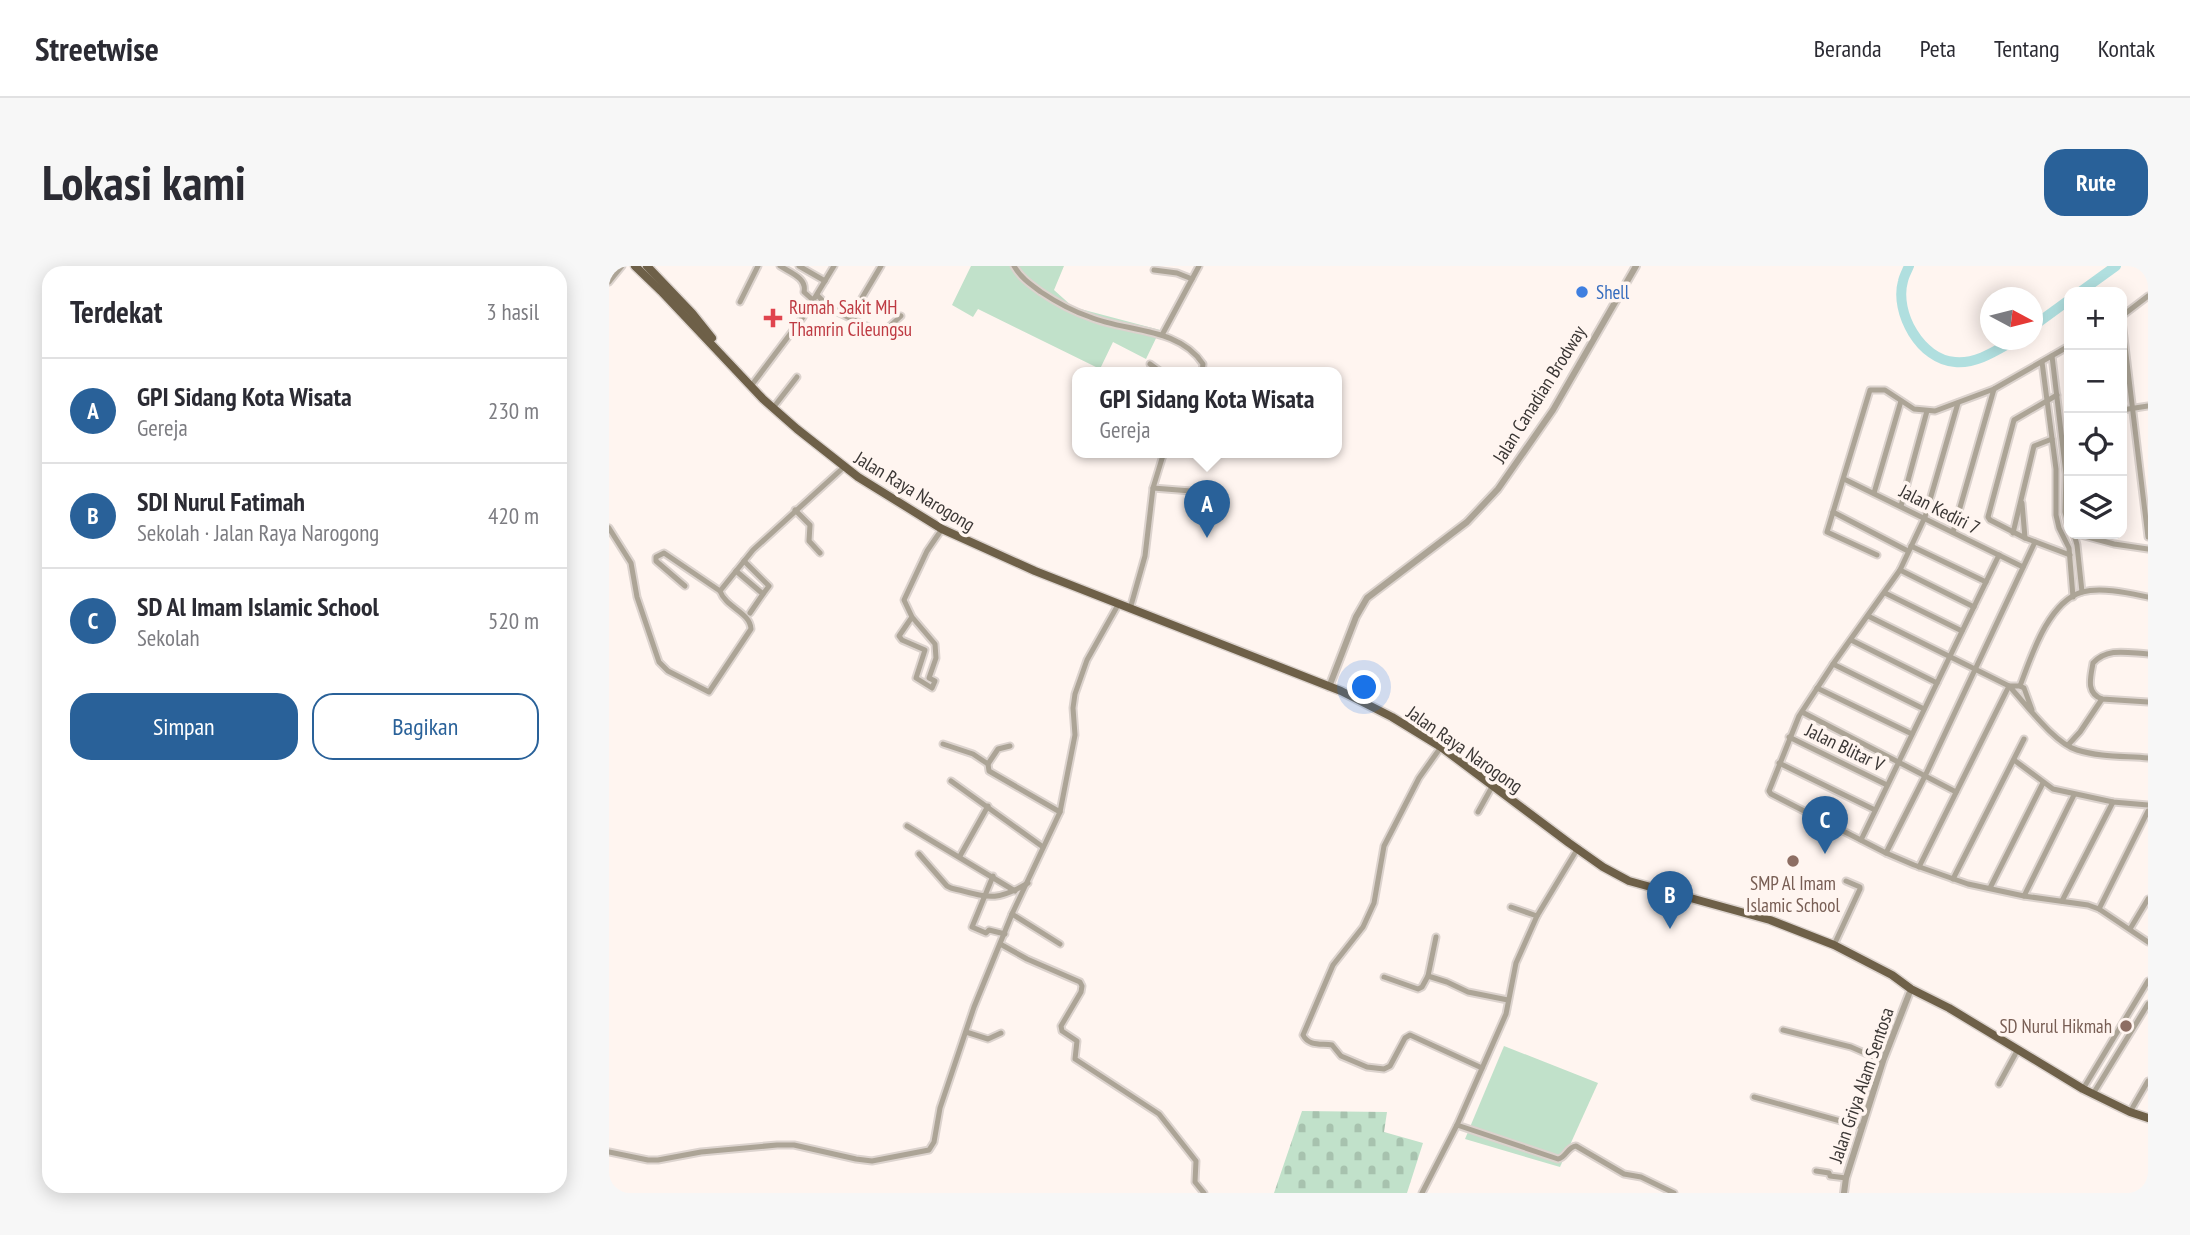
<!DOCTYPE html>
<html lang="id">
<head>
<meta charset="utf-8">
<style>
  :root { --surface:#fff; --page:#f7f7f7; --text:#2b2b33; --muted:#7c7c81; --line:#e1e1e2; --accent:#296199 }
  body { margin:0; font-family:"PT Sans Narrow",sans-serif; background:var(--page); color:var(--text) }
  .controls { position:absolute; right:21px; top:21px; display:grid; overflow:hidden; border-radius:14px; box-shadow:0 4px 18px #0003 }
  .controls button { width:63px; height:63px; display:grid; place-items:center; padding:0; border:0; border-bottom:2px solid var(--line); background:var(--surface); color:var(--text); font:35px sans-serif }
  .compass { position:absolute; left:1371px; top:21px; width:63px; height:63px; border-radius:50%; background:var(--surface); box-shadow:0 4px 18px #0003; rotate:97deg }
  .you { position:absolute; left:756px; top:422px; width:24px; height:24px; margin:-18px; border:5px solid #fff; border-radius:50%; background:#1a73e8; box-shadow:0 0 0 10px #1a73e833 }
  .badge { display:grid; place-items:center; width:46px; height:46px; border-radius:50%; background:var(--accent); color:#fff; font-size:23px; font-weight:700 }
  .pin { position:absolute; translate:-50% -58px; filter:drop-shadow(0 2px 4px #0008) }
  .pin::after { content:''; position:absolute; top:37px; width:24px; height:21px; background:inherit; clip-path:polygon(0 0,100% 0,50% 100%) }
  .popup { position:absolute; left:463px; top:101px; width:270px; height:91px; box-sizing:border-box; display:grid; place-content:center; border-radius:14px; background:var(--surface); filter:drop-shadow(0 2px 5px #0005); font-size:23px; white-space:nowrap; color:var(--muted) }
  .popup b { font-size:26px; color:var(--text) }
  .popup::after { content:''; position:absolute; left:50%; top:100%; margin-left:-14px; border:14px solid transparent; border-top-color:var(--surface) }
  .list { margin:0; padding:0; list-style:none }
  h2 { display:flex; justify-content:space-between; align-items:center; height:91px; margin:0; padding:0 28px; font-size:30px }
  h2 small { font-size:23px; font-weight:400; color:var(--muted) }
  .list li { display:grid; grid-template-columns:46px 1fr auto; gap:21px; align-items:center; box-sizing:border-box; height:105px; padding:0 28px; border-top:2px solid var(--line) }
  .list b { display:block; font-size:26px; white-space:nowrap }
  .list p { margin:0; font-size:23px; white-space:nowrap; color:var(--muted) }
  .list em { font-size:23px; font-style:normal; color:var(--muted) }
  .actions { display:flex; gap:14px; padding:21px 28px }
  .actions a { flex:1; padding:16px 0; border:2px solid var(--accent); border-radius:21px; text-align:center; font-size:24px; color:var(--accent) }
  .actions .main { background:var(--accent); color:#fff }
  .icon { flex:none; width:38px; height:38px; fill:none; stroke:currentColor; stroke-width:2; stroke-linecap:round; stroke-linejoin:round }
  .map { position:relative; flex:none; width:1539px; height:927px; overflow:hidden; border-radius:21px }
  header { display:flex; align-items:center; gap:42px; box-sizing:border-box; height:98px; padding:0 35px; background:var(--surface); border-bottom:2px solid var(--line) }
  header strong { font-size:33px }
  nav { display:flex; gap:38px; margin-inline-start:auto; font-size:24px }
  .intro { display:flex; align-items:center; justify-content:space-between; box-sizing:border-box; height:168px; padding:0 42px }
  h1 { margin:0; font-size:49px }
  .button { padding:18px 32px; border-radius:21px; background:var(--accent); color:#fff; font-size:24px; font-weight:700 }
  main { display:flex; gap:42px; padding:0 42px }
  aside { flex:1; background:var(--surface); border-radius:21px; box-shadow:0 4px 18px #0003 }
  .map>svg:first-child { display:block }
  .grass { fill:#c1e1ca }
  .cemetery { fill:url(#cemetery-stones) }
  .lines { fill:none; stroke-linecap:round; stroke-linejoin:round }
  .river { stroke:#b0dfdf; stroke-width:10 }
  .minor-casing { stroke:#dcd3ce; stroke-width:9 }
  .tertiary-casing { stroke:#dcd3ce; stroke-width:10 }
  .primary-casing { stroke:#dcd3ce; stroke-width:11 }
  .minor { stroke:#aca496; stroke-width:5 }
  .tertiary { stroke:#aca496; stroke-width:6 }
  .primary { stroke:#6e6048; stroke-width:8 }
  .shop-dot { fill:#3f7fe0; stroke:#fff5f0; stroke-width:2.5 }
  .health-dot { fill:#e0444e; stroke:#fff5f0; stroke-width:2.5 }
  .education-dot { fill:#8d6e63; stroke:#fff5f0; stroke-width:2.5 }
  .labels { text-anchor:middle; stroke-width:7; stroke-linejoin:round; paint-order:stroke }
  .shop-label { font-size:19px; fill:#366cbe; stroke:#fff5f0; text-anchor:start }
  .health-label { font-size:19px; fill:#be3a42; stroke:#fff5f0; text-anchor:start }
  .street-label { font-size:19px; fill:#3a3634; stroke:#fff5f0 }
  .education-label { font-size:19px; fill:#785e54; stroke:#fff5f0 }
</style>
</head>
<body>
<header>
<strong>Streetwise</strong>
<nav><a>Beranda</a><a>Peta</a><a>Tentang</a><a>Kontak</a></nav>
</header>
<div class="intro"><h1>Lokasi kami</h1><a class="button">Rute</a></div>
<main>
<aside>
<h2>Terdekat<small>3 hasil</small></h2>
<ul class="list">
<li><span class="badge">A</span><div><b>GPI Sidang Kota Wisata</b><p>Gereja</p></div><em>230 m</em></li>
<li><span class="badge">B</span><div><b>SDI Nurul Fatimah</b><p>Sekolah · Jalan Raya Narogong</p></div><em>420 m</em></li>
<li><span class="badge">C</span><div><b>SD Al Imam Islamic School</b><p>Sekolah</p></div><em>520 m</em></li>
</ul>
<div class="actions"><a class="main">Simpan</a><a>Bagikan</a></div>
</aside>
<div class="map">
<svg width="1539" height="927" viewBox="0 0 1539 927">
  <defs>
    <pattern id="cemetery-stones" width="16" height="16" patternUnits="userSpaceOnUse" patternTransform="scale(1.75)"><rect width="16" height="16" fill="#c1e1ca"/><path d="M2 7V4a2 2 0 0 1 4 0v3zM10 15v-3a2 2 0 0 1 4 0v3z" fill="#a7c2ae"/></pattern>
  </defs>
  <rect width="100%" height="100%" fill="#fff5f0"/>
  <!-- grass -->
  <g class="grass">
    <path d="M362,0H455L445,24L464,41L551,64L537,93L504,76L491,103L369,43L364,51L343,39Z"/>
    <path d="M895,780L989,817L951,901L856,873Z"/>
  </g>
  <!-- cemetery -->
  <path class="cemetery" d="M693,845L778,846L775,866L814,877L798,927H665Z"/>
  <g class="lines">
    <!-- river -->
    <g class="river">
      <path d="M1300,0C1298,5 1295,10 1294,15C1285,47 1312,94 1346,96C1368,98 1388,84 1406,74"/>
      <path d="M1471,26L1507,0"/>
      <path d="M1423,61L1460,34"/>
    </g>
    <defs>
      <g id="minor">
        <path d="M171,0C182,7 198,12 195,26L205,35"/>
        <path d="M190,0L216,15"/>
        <path d="M405,0C412,12 421,18 432,26C447,36 463,45 481,51C517,66 570,61 594,98L593,106"/>
        <path d="M545,4L568,7L583,13"/>
        <path d="M0,16L13,0"/>
        <path d="M208,29L222,43L270,66L273,67L292,50"/>
        <path d="M131,36L149,0"/>
        <path d="M1513,50L1539,30"/>
        <path d="M241,52L272,0"/>
        <path d="M1513,55L1539,271"/>
        <path d="M553,69L590,0"/>
        <path d="M1443,90L1457,208L1456,246L1460,262"/>
        <path d="M1433,96L1447,203V249L1450,262L1460,282L1464,331"/>
        <path d="M541,98L552,106"/>
        <path d="M142,120L194,51L225,0"/>
        <path d="M1448,129L1405,154L1379,251L1381,254L1416,272L1461,289"/>
        <path d="M1349,137L1316,251L1291,304L1224,398L1190,450L1160,525L1162,528L1277,587L1305,599L1359,618L1415,630L1479,639L1490,643L1539,676"/>
        <path d="M164,142L188,111"/>
        <path d="M1513,144L1539,140"/>
        <path d="M1235,213L1414,301"/>
        <path d="M544,222L582,225L592,229"/>
        <path d="M1265,227L1292,135"/>
        <path d="M1413,237L1416,272"/>
        <path d="M1292,240L1318,145"/>
        <path d="M186,244L201,259L200,275L211,287"/>
        <path d="M1224,246L1299,285"/>
        <path d="M0,262L22,297L28,331L50,396L59,405L100,426L142,363C141,346 117,342 111,325L144,284L235,201"/>
        <path d="M1344,266L1385,123"/>
        <path d="M1404,267L1425,180L1443,173"/>
        <path d="M1465,268L1468,279L1473,326"/>
        <path d="M1468,268L1505,278L1539,283"/>
        <path d="M1302,280L1377,316"/>
        <path d="M1268,289L1218,266L1261,124H1276L1305,143L1326,145L1385,123L1460,80"/>
        <path d="M135,295L160,320L154,328"/>
        <path d="M1291,304L1365,341"/>
        <path d="M127,305L154,328L141,347"/>
        <path d="M76,320L47,295V291L55,287L111,325"/>
        <path d="M1276,327L1353,365"/>
        <path d="M521,343L536,290L544,222L555,186"/>
        <path d="M1259,350L1400,420L1310,601"/>
        <path d="M303,351L290,370L293,374L316,384L307,412L323,422L326,415L320,412L327,392L326,378L303,351L295,334L318,285L333,263"/>
        <path d="M1242,374L1328,417"/>
        <path d="M1539,388C1519,387 1499,381 1484,397C1482,410 1476,427 1493,433L1539,436"/>
        <path d="M1224,398L1315,443"/>
        <path d="M1411,420C1422,391 1439,336 1473,326C1493,321 1519,327 1539,331"/>
        <path d="M1208,422L1303,468"/>
        <path d="M1423,444L1415,422L1411,420H1400C1417,438 1445,477 1468,484C1490,491 1516,490 1539,492"/>
        <path d="M1193,446L1347,526"/>
        <path d="M1180,471L1278,519"/>
        <path d="M334,478L364,488L379,498"/>
        <path d="M1459,479L1471,466L1493,433"/>
        <path d="M401,480L389,483L379,498L380,505L451,546"/>
        <path d="M832,481L810,512L775,580L765,637L754,661L724,699L694,769C700,781 713,777 723,779L732,790L758,801L775,803L781,800L796,772L801,769L873,802"/>
        <path d="M1405,494L1444,523L1504,536L1539,539"/>
        <path d="M1170,497L1266,544"/>
        <path d="M342,515L434,581"/>
        <path d="M869,546L884,519"/>
        <path d="M298,560L406,625"/>
        <path d="M1252,574L1390,289"/>
        <path d="M1277,587L1316,510L1426,276"/>
        <path d="M310,588L338,620L342,622C379,631 385,637 419,617"/>
        <path d="M351,590L379,540"/>
        <path d="M384,610L363,661L377,667L380,664L396,668"/>
        <path d="M1344,613L1415,473"/>
        <path d="M1381,622L1434,517"/>
        <path d="M1415,630L1465,529"/>
        <path d="M1453,635L1504,536"/>
        <path d="M902,641L928,650"/>
        <path d="M1490,643L1539,545"/>
        <path d="M403,648L451,678"/>
        <path d="M1521,663L1539,633"/>
        <path d="M827,671L819,710L838,716L859,726L899,734"/>
        <path d="M393,679L418,693L471,716L473,720L472,726L452,760L453,765L468,775L466,793L550,848L587,895L586,916L595,927"/>
        <path d="M1225,679L1251,623V621L1237,615"/>
        <path d="M775,711L809,723L813,721L819,710"/>
        <path d="M1174,764L1242,781L1274,795"/>
        <path d="M357,766L379,773L392,767"/>
        <path d="M1390,818L1408,785"/>
        <path d="M1474,823L1539,715"/>
        <path d="M1484,828L1539,738"/>
        <path d="M1145,831L1253,861"/>
        <path d="M1521,846L1539,815"/>
        <path d="M848,859L949,893C957,892 958,881 967,880L1015,908L1032,911L1065,927"/>
        <path d="M0,886L39,894H49L92,886L168,879H185L247,893L263,895L320,884L325,876L331,842L365,741L403,648L451,546L466,469L464,442L466,428L478,394L509,339"/>
        <path d="M1207,905L1220,907L1221,910L1237,912"/>
        <path d="M813,927L848,859L897,748L907,697L928,650L969,582"/>
      </g>
      <g id="tertiary">
        <path d="M720,421L747,351L758,332L858,256L889,223L944,144L1027,0"/>
        <path d="M1235,927L1237,912L1274,795L1302,723"/>
      </g>
      <g id="primary">
        <path d="M26,0L52,25L154,133L188,163L249,211L333,263L426,305L732,425L783,451L832,481L960,577L994,601L1020,615L1161,654L1225,679L1283,709L1302,723L1340,742L1474,823L1521,846L1539,852"/>
        <path d="M38,0L83,47L103,72"/>
      </g>
    </defs>
    <!-- minor casing -->
    <use href="#minor" class="minor-casing"/>
    <!-- tertiary casing -->
    <use href="#tertiary" class="tertiary-casing"/>
    <!-- primary casing -->
    <use href="#primary" class="primary-casing"/>
    <!-- minor -->
    <use href="#minor" class="minor"/>
    <!-- tertiary -->
    <use href="#tertiary" class="tertiary"/>
    <!-- primary -->
    <use href="#primary" class="primary"/>
  </g>
  <!-- markers -->
  <circle class="shop-dot" cx="973" cy="26" r="7"/>
  <path class="health-dot" d="M160.5 41.5h7v7h7v7h-7v7h-7v-7h-7v-7h7z"/>
  <g class="education-dot">
    <circle cx="1184" cy="595" r="7"/>
    <circle cx="1517" cy="760" r="7"/>
  </g>
  <g class="labels">
    <!-- shop labels -->
    <g class="shop-label">
      <text x="987" y="33">Shell</text>
    </g>
    <!-- health labels -->
    <g class="health-label">
      <text x="180" y="48">Rumah Sakit MH<tspan x="180" dy="22">Thamrin Cileungsu</tspan></text>
    </g>
    <!-- street labels -->
    <g class="street-label">
      <text transform="translate(930 128) rotate(-58)" y="7">Jalan Canadian Brodway</text>
      <text transform="translate(306 225) rotate(31)" y="7">Jalan Raya Narogong</text>
      <text transform="translate(1331 243) rotate(27)" y="7">Jalan Kediri 7</text>
      <text transform="translate(1236 481) rotate(26)" y="7">Jalan Blitar V</text>
      <text transform="translate(856 483) rotate(35)" y="7">Jalan Raya Narogong</text>
      <text transform="translate(1252 819) rotate(-71)" y="7">Jalan Griya Alam Sentosa</text>
    </g>
    <!-- education labels -->
    <g class="education-label">
      <text x="1184" y="624">SMP Al Imam<tspan x="1184" dy="22">Islamic School</tspan></text>
      <text x="1503" y="767" text-anchor="end">SD Nurul Hikmah</text>
    </g>
  </g>
</svg>
<div class="controls">
<button>+</button>
<button>−</button>
<button><svg class="icon" aria-label="locate" viewBox="0 0 24 24"><circle cx="12" cy="12" r="6"/><path d="M12 2v4M12 18v4M2 12h4M18 12h4"/></svg></button>
<button><svg class="icon" aria-label="layers" viewBox="0 0 24 24"><path d="M12 4l9 5-9 5-9-5zM3 14l9 5 9-5"/></svg></button>
</div>
<svg class="compass" viewBox="-18 -18 36 36"><path d="M0-13l5 13h-10z" fill="#e53935"/><path d="M0 13l5-13h-10z" fill="#7c7c81"/></svg>
<div class="you"></div>
<div class="pin badge" style="left:598px;top:272px">A</div>
<div class="popup"><b>GPI Sidang Kota Wisata</b>Gereja</div>
<div class="pin badge" style="left:1061px;top:663px">B</div>
<div class="pin badge" style="left:1216px;top:588px">C</div>
</div>
</main>
</body>
</html>
